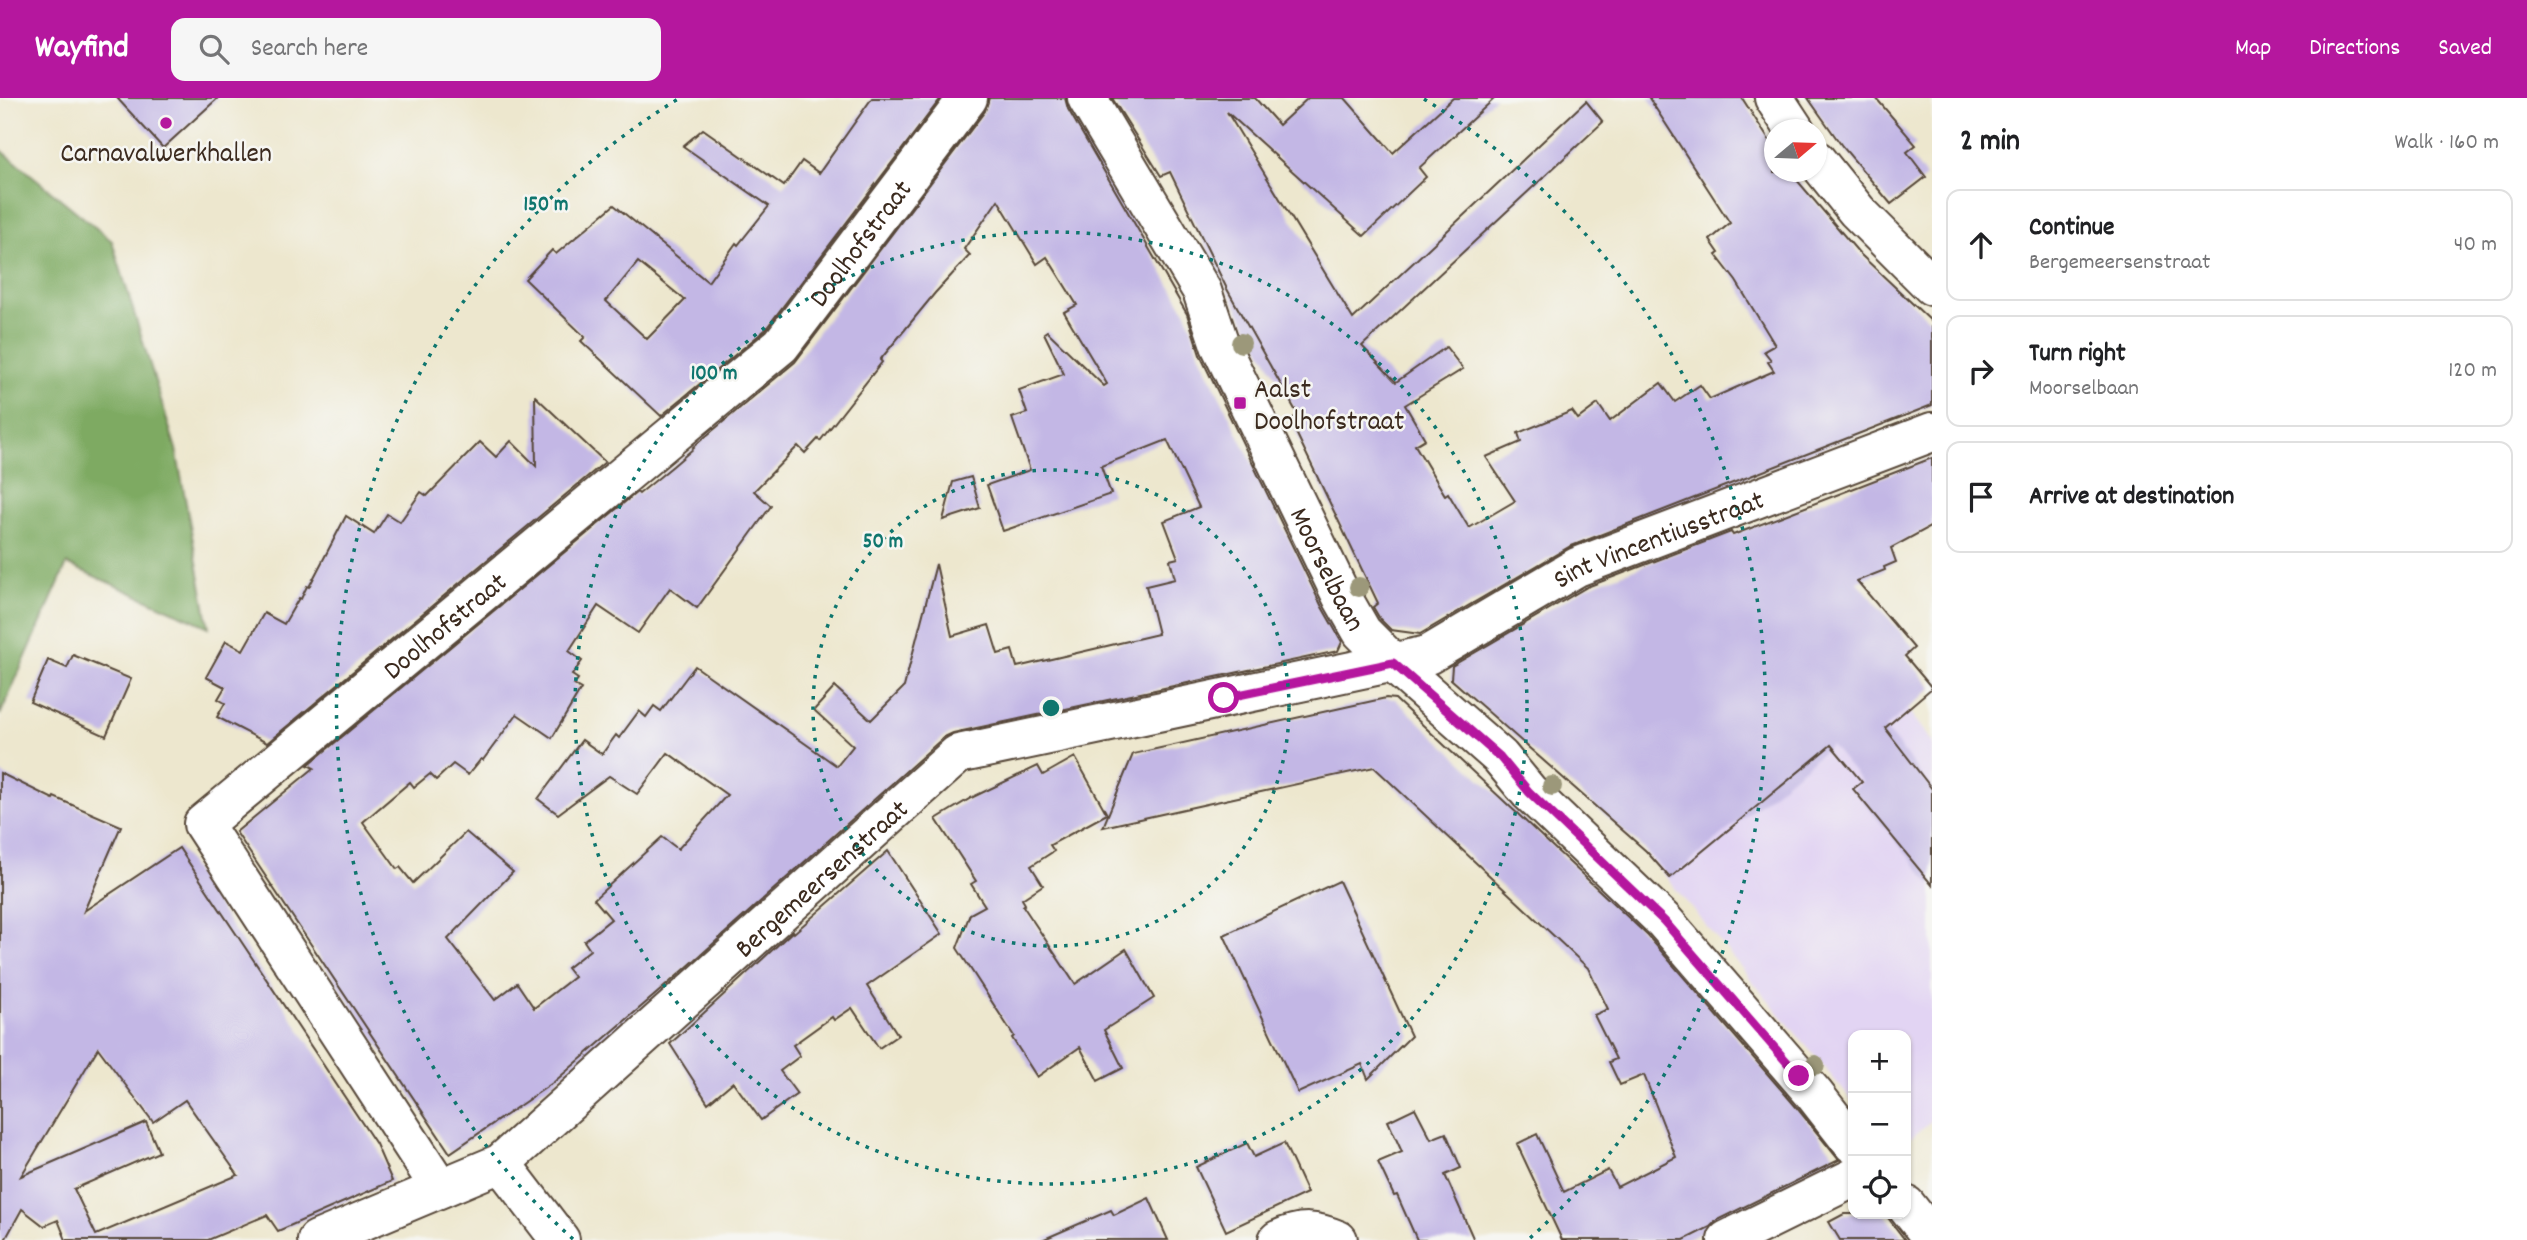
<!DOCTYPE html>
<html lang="en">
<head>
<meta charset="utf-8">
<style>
  :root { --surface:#fff; --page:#f6f6f6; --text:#202124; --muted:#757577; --line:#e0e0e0; --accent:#b5179e }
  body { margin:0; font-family:Dekko,sans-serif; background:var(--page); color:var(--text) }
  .controls { position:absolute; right:21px; bottom:21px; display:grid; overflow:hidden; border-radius:14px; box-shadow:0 2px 5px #0004 }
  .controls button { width:63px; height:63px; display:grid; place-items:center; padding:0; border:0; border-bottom:2px solid var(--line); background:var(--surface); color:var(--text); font:35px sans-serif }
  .compass { position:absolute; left:1764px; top:21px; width:63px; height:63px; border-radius:50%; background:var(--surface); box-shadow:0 2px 5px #0004; rotate:71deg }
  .stop { position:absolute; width:21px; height:21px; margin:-16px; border:5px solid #b5179e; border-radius:50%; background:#fff }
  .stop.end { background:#b5179e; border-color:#fff; box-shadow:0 2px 7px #0008 }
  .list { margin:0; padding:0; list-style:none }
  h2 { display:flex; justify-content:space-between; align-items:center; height:91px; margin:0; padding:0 28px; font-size:30px }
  h2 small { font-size:23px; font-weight:400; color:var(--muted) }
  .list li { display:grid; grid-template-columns:46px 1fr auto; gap:21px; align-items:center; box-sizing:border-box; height:112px; margin:0 14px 14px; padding:0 14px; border:2px solid var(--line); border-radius:14px }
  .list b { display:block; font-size:26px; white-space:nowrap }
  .list p { margin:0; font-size:23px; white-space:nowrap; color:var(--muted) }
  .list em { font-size:23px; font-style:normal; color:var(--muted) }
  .icon { flex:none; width:38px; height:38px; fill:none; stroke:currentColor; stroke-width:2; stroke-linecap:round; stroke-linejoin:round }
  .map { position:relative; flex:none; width:1932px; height:1142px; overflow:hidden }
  header { display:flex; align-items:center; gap:42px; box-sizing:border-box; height:98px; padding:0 35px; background:var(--accent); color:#fff }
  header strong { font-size:33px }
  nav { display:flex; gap:38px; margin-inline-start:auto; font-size:24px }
  .search { width:490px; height:63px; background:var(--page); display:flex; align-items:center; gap:18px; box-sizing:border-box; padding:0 24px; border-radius:14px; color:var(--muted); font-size:26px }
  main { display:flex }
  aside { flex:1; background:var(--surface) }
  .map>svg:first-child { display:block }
  .built { fill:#e2d4f3 }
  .forest { fill:#7eaa62; stroke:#5c6a40; stroke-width:2 }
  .building { fill:#c3b7e5; fill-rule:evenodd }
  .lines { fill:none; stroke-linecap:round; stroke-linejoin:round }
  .minor-casing { stroke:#564638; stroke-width:42 }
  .minor { stroke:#fff; stroke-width:38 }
  .tree { fill:#9c987a }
  .route { stroke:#b5179e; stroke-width:9 }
  .ring { fill:none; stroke:#0f766e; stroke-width:3.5; stroke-dasharray:3.5 7 }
  .poi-dot { fill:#b5179e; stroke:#f6f6f2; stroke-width:2.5 }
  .labels { text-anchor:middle; stroke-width:5; stroke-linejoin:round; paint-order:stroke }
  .poi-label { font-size:28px; fill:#3b2a1e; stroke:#f6f6f2 }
  .street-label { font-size:28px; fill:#3b2a1e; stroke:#f6f6f2 }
  .centre { fill:#0f766e; stroke:#f6f6f2; stroke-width:3.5 }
  .ring-label { font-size:21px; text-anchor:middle; font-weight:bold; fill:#0f766e; stroke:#f6f6f2; stroke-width:5; stroke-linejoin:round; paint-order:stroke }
</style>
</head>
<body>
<header>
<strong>Wayfind</strong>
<div class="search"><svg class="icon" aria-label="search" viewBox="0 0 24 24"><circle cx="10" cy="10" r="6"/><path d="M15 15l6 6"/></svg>Search here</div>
<nav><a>Map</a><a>Directions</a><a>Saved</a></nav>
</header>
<main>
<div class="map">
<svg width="1932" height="1142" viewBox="0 0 1932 1142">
  <rect width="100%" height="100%" fill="#f6f6f2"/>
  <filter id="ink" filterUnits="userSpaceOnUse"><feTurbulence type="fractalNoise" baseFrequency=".0143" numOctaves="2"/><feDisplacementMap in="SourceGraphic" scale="14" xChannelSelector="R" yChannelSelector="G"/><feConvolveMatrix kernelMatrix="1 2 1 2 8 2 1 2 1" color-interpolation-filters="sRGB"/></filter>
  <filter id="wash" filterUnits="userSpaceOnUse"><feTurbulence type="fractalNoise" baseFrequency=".00686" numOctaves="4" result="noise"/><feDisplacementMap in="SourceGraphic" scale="28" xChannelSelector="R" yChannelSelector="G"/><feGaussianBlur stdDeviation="1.57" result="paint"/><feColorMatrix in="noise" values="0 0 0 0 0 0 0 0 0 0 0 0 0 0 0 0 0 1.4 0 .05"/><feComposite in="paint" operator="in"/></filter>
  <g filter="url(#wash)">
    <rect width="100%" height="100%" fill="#ede7ce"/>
    <!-- built -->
    <path class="built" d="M1867,556L1932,644V1022L1906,1044V937H1853V1004L1645,754Z"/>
    <!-- forest -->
    <path class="forest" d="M0,51L112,143L176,351L209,529L67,466L0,617Z"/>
    <g id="blocks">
      <!-- building -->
      <g class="building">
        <path d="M117,0H218L163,50Z"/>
        <path d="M872,0H941L765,232L661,318L581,243L585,239L525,181L552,152L556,156L614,107L708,184L736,145L738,147L769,108L683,48L703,31L784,88L802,63L819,75ZM638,164L685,202L647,241L606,203Z"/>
        <path d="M989,0H1065L1068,11L1187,216L1200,257L1322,509L1342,544L1338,553L953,635L944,639L685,871L554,984L450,1055L236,734L314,670L308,667L637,394L639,396L673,368L694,350L693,349L795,264L985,13ZM998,102L1037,166L1047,159L1077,207L1064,214L1107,286L1104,288L1047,233L1044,235L1064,276L1019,292L1027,315L1012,320L1030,372L987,387L1003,433L1111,396L1101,368L1167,342L1199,409L1164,423L1178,460L1170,462L1175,481L1146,488L1158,536L1017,569L1012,552L998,556L989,527L952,538L936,466L904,589L871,622L835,589L814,612L853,648L837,668L695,568L661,613L654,608L646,619L639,613L619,640L616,637L602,656L582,642L538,701L558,716L609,678L637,696L668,655L727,697L678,751L662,739L594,801L611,821L584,843L590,852L567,870L574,879L534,910L517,885L495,902L448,841L513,774L466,734L413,785L400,769L397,771L363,724L410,684L414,689L430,676L436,682L453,666L468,677L481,661L483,662L517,616L552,640L581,591L574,587L578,581L572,577L582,563L569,553L598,508L638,535L670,490L697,510L771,408L754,393L798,348L805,355L818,341L820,343L882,264L880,262L935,195L970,157L964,151Z"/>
        <path d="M1112,0H1255L1279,27L1308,0H1345L1393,55L1453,0H1495L1419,70L1426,79L1364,138L1227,14L1353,221L1586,3L1603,24L1362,248L1396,284L1446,249L1463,271L1405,307L1425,341L1415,347L1445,397L1448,395L1469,430L1515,403L1486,359L1521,344L1518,335L1572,313L1578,321L1598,306L1610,323L1661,285L1675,304L1700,287L1710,301L1774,273L1768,264L1771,262L1764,253L1775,247L1736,183L1716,157L1719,155L1710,142L1730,125L1649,0H1742L1774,50V74H1790L1860,156L1932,224V307L1569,449L1420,536L1391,532L1380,521L1373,509L1378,505L1290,322L1298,317L1227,191L1170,74L1161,78Z"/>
        <path d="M1808,0H1876L1916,47L1907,54L1926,79L1891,106L1842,48Z"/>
        <path d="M535,298L605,364L267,645L217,619L225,605L218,601L225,589L206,579L226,543L243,552L264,515L284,526L299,500L301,501L307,488L309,489L346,418L374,436L387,416L400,424L421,394L427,398L480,344L496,359L511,343L536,368Z"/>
        <path d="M1932,360V428L1891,450L1896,464L1884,469L1885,472L1857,483L1914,550L1905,558L1932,590L1885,630L1932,691V787L1853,691L1862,684L1831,647L1670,780L1646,753L1451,581L1452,568L1587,489L1731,434L1733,437Z"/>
        <path d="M971,379L980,410L943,422L953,384Z"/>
        <path d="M73,557L131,581L106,638L30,604L48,562L67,570Z"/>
        <path d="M1386,600L1395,601L1648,838L1797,1010L1839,1062L1717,1122L1710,1129L1684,1142H1562L1517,1046L1537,1036L1564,1094L1608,1072L1617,1089L1676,1059L1644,977L1620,987L1609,964L1616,961L1594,917L1608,911L1588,870L1374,669L1103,729L1133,656Z"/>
        <path d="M1075,659L1107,716L1050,747L1054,753L1031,768L1043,787L1022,801L1025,806L1023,808L1075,886L1126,851L1154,900L1104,932L1123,970L1098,983L1080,949L1037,979L1012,940L1014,938L957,850L970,816L985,808L971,786L976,783L936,721L971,700L1038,668L1043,677Z"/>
        <path d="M0,675L53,701L54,699L121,728L84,813L179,750L376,1046L392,1083L278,1133L267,1117L208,1142H66L58,1122L44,1128L22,1111L5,1142H0ZM98,950L153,1024L185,1002L238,1077L96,1137L74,1091L159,1054L146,1024L21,1078Z"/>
        <path d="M888,753L942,836L867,888L898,937L879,950L852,910L834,922L832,919L793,947L800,958L780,973L797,996L761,1022L733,984L708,1005L670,946L793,833L794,835Z"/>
        <path d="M1339,783L1411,938L1368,981L1362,966L1298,995L1224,837Z"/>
        <path d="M1415,1010L1431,1041L1446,1035L1461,1070L1445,1077L1474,1142H1417L1397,1097L1394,1098L1378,1064L1402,1054L1388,1023Z"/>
        <path d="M1247,1045L1254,1059L1284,1045L1307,1095L1226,1133L1196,1069Z"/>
        <path d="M1149,1100L1168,1142H1042L1111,1112L1114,1117Z"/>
        <path d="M1844,1116H1885L1905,1142H1840L1829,1124Z"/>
      </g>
    </g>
  </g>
  <g filter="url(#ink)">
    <use href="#blocks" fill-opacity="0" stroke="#564638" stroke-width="2"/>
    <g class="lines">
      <defs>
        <g id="minor">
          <path id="s1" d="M1087,0L1202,193L1220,247L1342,499L1362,534L1393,565L1500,659L1529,694L1664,823L1814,996L1853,1046"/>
          <path d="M1774,0L1795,32"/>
          <path d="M1816,62L1857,113L1932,188"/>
          <path d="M501,1065L560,1142"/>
          <path id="s2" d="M440,1090L203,726L781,247L968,0"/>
          <path d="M1906,1107L1932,1140"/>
          <path id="s3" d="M317,1142L501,1065L958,656L1428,557L1577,469L1932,334"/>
          <path d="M1278,1142C1301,1131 1315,1132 1338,1142"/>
          <path d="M1727,1142L1853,1080"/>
        </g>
      </defs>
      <!-- minor casing -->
      <use href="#minor" class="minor-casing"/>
      <!-- minor -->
      <use href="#minor" class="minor"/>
    </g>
    <!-- trees -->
    <g class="tree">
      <circle cx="1241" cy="245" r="10"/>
      <circle cx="1359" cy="489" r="10"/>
      <circle cx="1552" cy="688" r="10"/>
      <circle cx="1815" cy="967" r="10"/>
    </g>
  </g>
  <g class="lines" filter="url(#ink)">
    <!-- route -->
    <path class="route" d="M1224,600L1393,565L1500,659L1529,694L1664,823L1799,978"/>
  </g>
  <!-- distance rings -->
  <g class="ring">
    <circle cx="1051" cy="610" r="238"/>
    <circle cx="1051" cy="610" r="476"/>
    <path d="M573 1141A714 714 0 0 1 678 1M1424 1A714 714 0 0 1 1529 1141"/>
  </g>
  <!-- markers -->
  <g class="poi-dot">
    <circle cx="166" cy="25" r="7"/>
    <rect x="1233" y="298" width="14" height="14" rx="3.5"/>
  </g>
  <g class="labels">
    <!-- poi labels -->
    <g class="poi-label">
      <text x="166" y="63">Carnavalwerkhallen</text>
      <text x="1254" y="299" text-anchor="start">Aalst<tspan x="1254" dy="32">Doolhofstraat</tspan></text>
    </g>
    <!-- street labels -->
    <g class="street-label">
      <text dy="10" stroke="none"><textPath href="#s2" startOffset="1314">Doolhofstraat</textPath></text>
      <text dy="10" stroke="none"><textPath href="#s3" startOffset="1552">Sint Vincentiusstraat</textPath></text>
      <text dy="10" stroke="none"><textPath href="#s1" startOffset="530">Moorselbaan</textPath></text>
      <text dy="10" stroke="none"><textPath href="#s2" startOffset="747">Doolhofstraat</textPath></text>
      <text dy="10" stroke="none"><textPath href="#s3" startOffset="628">Bergemeersenstraat</textPath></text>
    </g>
  </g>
  <circle cx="1051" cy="610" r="10" class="centre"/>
  <g class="ring-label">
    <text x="546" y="112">150 m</text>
    <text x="714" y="281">100 m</text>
    <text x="883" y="449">50 m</text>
  </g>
</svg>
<div class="controls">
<button>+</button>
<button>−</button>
<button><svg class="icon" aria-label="locate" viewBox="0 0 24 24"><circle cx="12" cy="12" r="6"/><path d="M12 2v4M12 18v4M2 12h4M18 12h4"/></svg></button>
</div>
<svg class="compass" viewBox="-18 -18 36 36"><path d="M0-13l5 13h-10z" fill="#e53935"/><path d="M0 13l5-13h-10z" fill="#757577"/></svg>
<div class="stop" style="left:1224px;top:600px"></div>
<div class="stop end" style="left:1799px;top:978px"></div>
</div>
<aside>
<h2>2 min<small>Walk · 160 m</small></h2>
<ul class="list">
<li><svg class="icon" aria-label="ahead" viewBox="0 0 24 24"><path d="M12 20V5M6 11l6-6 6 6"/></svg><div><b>Continue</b><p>Bergemeersenstraat</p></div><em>40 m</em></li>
<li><svg class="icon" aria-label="right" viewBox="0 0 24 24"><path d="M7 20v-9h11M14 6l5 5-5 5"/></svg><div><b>Turn right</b><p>Moorselbaan</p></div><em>120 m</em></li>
<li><svg class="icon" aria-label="arrive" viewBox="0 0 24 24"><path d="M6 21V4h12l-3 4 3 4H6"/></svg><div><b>Arrive at destination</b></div></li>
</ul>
</aside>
</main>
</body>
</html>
